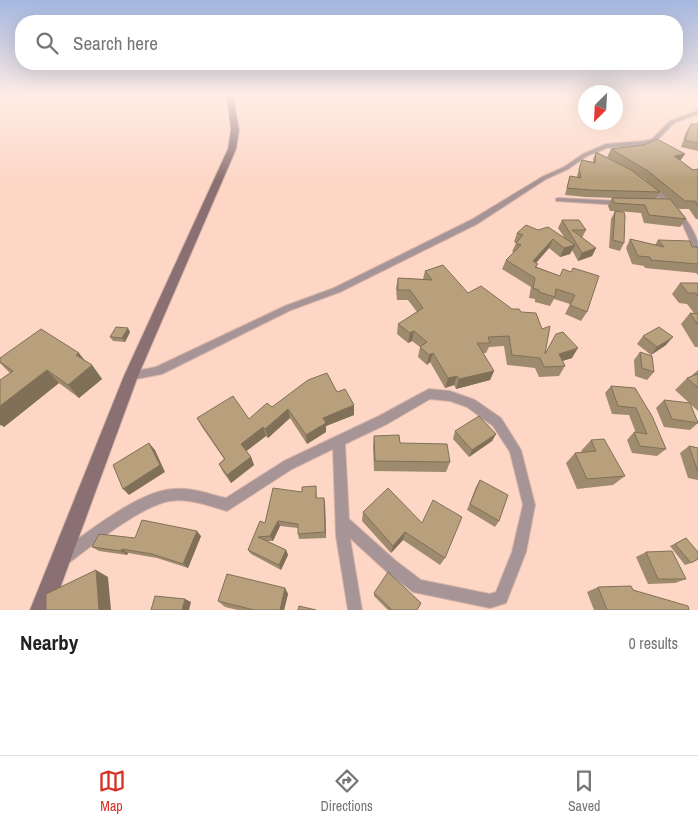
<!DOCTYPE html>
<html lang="en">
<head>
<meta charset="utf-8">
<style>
  :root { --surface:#fff; --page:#f6f6f6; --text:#222; --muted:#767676; --line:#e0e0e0; --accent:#d93025 }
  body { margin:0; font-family:"Archivo Narrow",sans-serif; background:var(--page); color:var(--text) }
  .compass { position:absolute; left:578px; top:85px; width:45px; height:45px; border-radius:50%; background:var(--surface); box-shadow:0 5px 20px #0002; rotate:204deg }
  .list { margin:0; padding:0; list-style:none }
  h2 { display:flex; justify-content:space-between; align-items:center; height:65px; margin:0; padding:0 20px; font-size:21px }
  h2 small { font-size:16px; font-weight:400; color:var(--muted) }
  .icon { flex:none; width:28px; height:28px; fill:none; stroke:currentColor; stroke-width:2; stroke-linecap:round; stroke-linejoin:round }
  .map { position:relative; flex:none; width:698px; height:610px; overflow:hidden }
  .search { position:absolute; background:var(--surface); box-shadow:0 5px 20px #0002; left:15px; right:15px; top:15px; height:55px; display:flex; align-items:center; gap:12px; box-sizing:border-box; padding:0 18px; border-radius:20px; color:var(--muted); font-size:19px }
  .sheet { height:145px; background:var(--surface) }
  nav { display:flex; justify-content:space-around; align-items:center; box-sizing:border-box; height:70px; border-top:1px solid var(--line); background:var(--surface); font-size:14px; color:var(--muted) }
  nav a { display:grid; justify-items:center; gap:2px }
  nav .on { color:var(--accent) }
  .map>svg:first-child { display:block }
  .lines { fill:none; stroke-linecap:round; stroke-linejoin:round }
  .stream { stroke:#e1bbd5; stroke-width:2 }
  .street-casing { stroke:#d7b4a6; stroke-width:2 }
  .secondary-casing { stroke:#d7b4a6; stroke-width:2 }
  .street { fill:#a79496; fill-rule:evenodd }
  .secondary { fill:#8a7073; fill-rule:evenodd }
  .wall { fill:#9e8a6c; fill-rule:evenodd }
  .shaded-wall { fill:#817058 }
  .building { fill:#b8a07d; stroke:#817058 }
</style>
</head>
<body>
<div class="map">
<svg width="698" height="610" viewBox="0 0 698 610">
  <rect width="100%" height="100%" fill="#fdd6c6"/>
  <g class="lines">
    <!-- stream -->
    <path class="stream" d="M696,96L693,104L696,109"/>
    <defs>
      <g id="street">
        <path d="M51,96H55V97L51,98Z"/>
        <path d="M698,111V114L674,123L656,141L644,145L607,148L587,156L568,169L546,179L477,224L340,292L291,310L162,374L131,380L127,379L126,376L127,373L131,372L156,367L285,306L334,288L471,220L542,177L564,167L583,154L606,144L644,141L652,139L670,121Z"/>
        <path d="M650,186C668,194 691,222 697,240C698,244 698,248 698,252L694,250L683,225L666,204L648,189V187Z"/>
        <path d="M558,198L620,201L623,203L620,205L556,201V199Z"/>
        <path d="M429,389L450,391L475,400L501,418L521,450L535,505L526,552L506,603L490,608L413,592L386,571L350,538L362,610H348L336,536L333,449L292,469L227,511C209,506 189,498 170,501C141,506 94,544 70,562L65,564L60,562L58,557L60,552C88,532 139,491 173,489C191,487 209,494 226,498L284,461L379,416ZM430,399L450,401L467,407L493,426L510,452L523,505L512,552L496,592L490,594L421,580L396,561L349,519L345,444L387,424Z"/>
      </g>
      <path id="secondary" d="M227,96H233L239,130L236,149L138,376L52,610H30L124,376L228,149L231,130Z"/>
    </defs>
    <!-- street casing -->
    <use href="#street" class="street-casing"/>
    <!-- secondary casing -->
    <use href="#secondary" class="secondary-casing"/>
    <!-- street -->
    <use href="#street" class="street"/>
    <!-- secondary -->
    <use href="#secondary" class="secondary"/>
  </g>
  <!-- wall -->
  <g class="wall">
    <path d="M691,124H698V151L681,147L686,132Z"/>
    <path d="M611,149L681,161L693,170L698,169V219H696L689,209H679L674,204L686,219L680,227L644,223L641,213L617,211L624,243L620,251L609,248L611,219L615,211H610L608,206L612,198L643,199L586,197L565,195L568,183L570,176L577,178V176L582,160L593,162V159L596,152L621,165L607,157ZM635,173L644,179L656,189ZM660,192L668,199H656Z"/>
    <path d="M562,220L586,230L582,238L596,248L592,256L578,261L572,250L570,254L560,257L549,248L536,263L537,267L560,276L587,312L581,321L565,314L570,304L554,299L550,306L535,302V299L529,298L531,287L502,269L506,260L514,252H512L516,243L514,242L517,233L538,230L564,237L558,228Z"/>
    <path d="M630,239L655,245L658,240L692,247H698V275L696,273L645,268L644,266L632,264L626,248Z"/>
    <path d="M425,271L468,293L546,353L556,334L572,358L562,361L565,366L559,376L539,377L535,368L507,365L504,346L489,347L486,353H483L494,371L490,380L456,389L454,385L445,388L430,362L427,365L418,357L420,347L412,341L408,343L397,334L398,324L417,312L408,300H397L396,288L398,278L423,279Z"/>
    <path d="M680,283H698V347H695L681,324L690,313H694L687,304L679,303L672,294Z"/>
    <path d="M130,332L125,342L113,341L110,337Z"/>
    <path d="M643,336L666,345L651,355L637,344Z"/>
    <path d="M640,352L654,372L647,380L635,376L634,360Z"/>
    <path d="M0,358L85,361L92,365L102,379L79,398L59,383L4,427L2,425L0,426V380L10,373L0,363Z"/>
    <path d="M698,370V411L675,390L687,378L690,377Z"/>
    <path d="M611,386L635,388L666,449L657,456L632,453L627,440L634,432L636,433L629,415L612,414L605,393Z"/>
    <path d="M337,392L354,415L326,426V432L307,444L290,418L268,438L266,436L246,451L251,457L254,465L231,483L223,472L219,464L224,459L202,427L197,418L249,419L272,407Z"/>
    <path d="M664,400L698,421V423L690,430L664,427L656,408Z"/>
    <path d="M455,431L496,434L492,441L469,457L453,439Z"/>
    <path d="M374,436L400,443L450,462L446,472L374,471L373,447Z"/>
    <path d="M591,440L625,476L613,485L577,489L566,463L575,453L582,452L581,451Z"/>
    <path d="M689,446L698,448V480L688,478L680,453Z"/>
    <path d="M480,480L499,521L495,527L467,510L476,487Z"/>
    <path d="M316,486L317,498L325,503L326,538L299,539L298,534V528L280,526L273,541H267L286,550L288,555L281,570L251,554L248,550L265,523L302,492Z"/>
    <path d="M363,512L422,523L445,558L440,565L403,540L391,553L362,521Z"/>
    <path d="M201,536L188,568L157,558L128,553L127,555L99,551L92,547L135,538Z"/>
    <path d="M686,538L691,563L685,565L670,546Z"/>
    <path d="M646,552L686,579L675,583L648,584L636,557Z"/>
    <path d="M598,587L633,590L689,610H594L587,592Z"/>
    <path d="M285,588L288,594L284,610H238L225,607L218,601Z"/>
    <path d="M374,593L417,610H388L374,596Z"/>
  </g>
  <!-- shaded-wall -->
  <g class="shaded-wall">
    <path d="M685,154L680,161L674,156Z"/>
    <path d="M553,239L549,248L529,271L533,261Z"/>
    <path d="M575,245L570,254L560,257L564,248Z"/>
    <path d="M596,248L592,256L578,261L582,253Z"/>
    <path d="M128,328L130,332L125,342L122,338Z"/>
    <path d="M414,331L412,341L408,343L410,333Z"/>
    <path d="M673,337L666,345L651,355L657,347Z"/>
    <path d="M578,348L572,358L553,364L559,354Z"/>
    <path d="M79,353L90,367L76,355Z"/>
    <path d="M433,353L430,362L427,365L429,355Z"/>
    <path d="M92,365L102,379L79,398L68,385Z"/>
    <path d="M47,370L59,383L4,427L0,424V406Z"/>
    <path d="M494,371L490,380L456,389L459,379Z"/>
    <path d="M457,376L454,385L445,388L448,378Z"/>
    <path d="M354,405V415L326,426V432L307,444L306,435L323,418Z"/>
    <path d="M288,409L290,418L268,438L265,429Z"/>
    <path d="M263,427L266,436L244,453L241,444Z"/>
    <path d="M496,434L492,441L469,457L472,450Z"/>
    <path d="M149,443L155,450L165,472L129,495L123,489Z"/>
    <path d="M251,457L254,465L231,483L227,475Z"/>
    <path d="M324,498L325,503L326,538L325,532Z"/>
    <path d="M278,521L280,526L273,541L270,536Z"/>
    <path d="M197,531L201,536L188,568L183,564Z"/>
    <path d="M405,532L403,540L391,553L393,546Z"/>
    <path d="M122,549L128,553L127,555L121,551Z"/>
    <path d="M286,550L288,555L281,570L279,565Z"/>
    <path d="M96,570L108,577L111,610H99Z"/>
    <path d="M285,588L288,594L284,610H280Z"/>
    <path d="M185,599L191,602L189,610H182Z"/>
  </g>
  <!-- building -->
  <g class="building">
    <path d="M691,124H698V143L685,140Z"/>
    <path d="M657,139L685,154L674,156L693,170L698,169V206L695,201H685L648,171L611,149L644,145Z"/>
    <path d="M596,152L631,170L660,192L590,190L567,188L570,176L581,178L579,169L582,160L595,163Z"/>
    <path d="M612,198L670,199L686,219L649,215L645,205L614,203Z"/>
    <path d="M615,211L624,212L625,216L624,243L613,240Z"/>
    <path d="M562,220H579L586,230H572L596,248L582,253Z"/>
    <path d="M526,225L538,230L548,227L575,245L564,248L553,239L533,261L538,264L535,267L560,276L563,269L571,272L573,268L599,276L587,312L570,305L575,295L556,289L555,297L539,292V290L533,288L535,278L506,260L521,245L516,243L523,235L517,233Z"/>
    <path d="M630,239L664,247L658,240L690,241L692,247H698V264L651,260L650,257L638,256Z"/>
    <path d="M443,265L468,293L481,286L512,309H519L521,312L536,313L542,329L550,326L545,354L556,334L563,332L578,348L559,354L565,366L544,367L540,358L512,355L509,336L488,337L490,343H477L494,371L459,379L457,376L448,378L433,353L429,355L420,347L427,342L414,331L410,333L398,324L423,308L410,290H398V278L432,280L425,271Z"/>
    <path d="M680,283H698V296L696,293H688Z"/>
    <path d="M690,313L698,314V325Z"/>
    <path d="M116,327L128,328L122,338L110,337Z"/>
    <path d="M659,327L673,337L657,347L643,336Z"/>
    <path d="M41,329L79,353L76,355L92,365L68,385L47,370L0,406V380L13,371L0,362V358Z"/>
    <path d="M640,352L652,356L654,372L642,368Z"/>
    <path d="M327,373L337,392L345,389L354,405L323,418L326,423L306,435L288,409L265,429L263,427L241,444L251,457L227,475L219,464L225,459L197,418L233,396L249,419L267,403L272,407L308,380Z"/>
    <path d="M698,374V388L687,378Z"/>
    <path d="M611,386L635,388L652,416L666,449L640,446L634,432L647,434L636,408L618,406Z"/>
    <path d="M664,400L690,403L698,423L672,419Z"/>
    <path d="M479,416L496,434L472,450L455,431Z"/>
    <path d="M399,435L400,443L447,444L450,462L375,461L374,436Z"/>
    <path d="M604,439L625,476L587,479L575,453L596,451L591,440Z"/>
    <path d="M149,443L160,465L123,489L113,465Z"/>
    <path d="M689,446L698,448V472Z"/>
    <path d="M480,480L508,495L499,521L470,504Z"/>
    <path d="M316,486V498H324L325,532L298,534V524L278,521L270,536L258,537L286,550L279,565L248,550L260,521L265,523L273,488L302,492V487Z"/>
    <path d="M388,488L422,523L433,500L462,517L445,558L405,532L393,546L363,512Z"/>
    <path d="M142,520L197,531L183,564L152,554L122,549L121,551L92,547L99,534L135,538Z"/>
    <path d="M686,538L698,552V559L691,563L675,544Z"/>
    <path d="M672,551L686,579H658L646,552Z"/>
    <path d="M96,570L99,610H46V594Z"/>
    <path d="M388,572L421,603L417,610H392L374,593Z"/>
    <path d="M227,574L285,588L280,610H254L218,601Z"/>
    <path d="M631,586L633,590L688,606L689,610H607L598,587Z"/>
    <path d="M155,596L185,599L182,610H151Z"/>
    <path d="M299,606L316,610H298Z"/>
  </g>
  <!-- sky -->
  <linearGradient id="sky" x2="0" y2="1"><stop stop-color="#a5b7e0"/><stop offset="0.53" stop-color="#feede5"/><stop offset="1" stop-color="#feede5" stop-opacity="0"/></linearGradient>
  <rect width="698" height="181" fill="url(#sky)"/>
</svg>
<svg class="compass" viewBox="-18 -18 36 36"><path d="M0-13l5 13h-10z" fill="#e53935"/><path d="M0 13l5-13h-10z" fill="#767676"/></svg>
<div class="search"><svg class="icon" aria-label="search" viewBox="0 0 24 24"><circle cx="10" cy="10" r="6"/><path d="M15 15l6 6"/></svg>Search here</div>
</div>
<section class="sheet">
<h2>Nearby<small>0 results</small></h2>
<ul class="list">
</ul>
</section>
<nav>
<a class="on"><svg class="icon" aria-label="map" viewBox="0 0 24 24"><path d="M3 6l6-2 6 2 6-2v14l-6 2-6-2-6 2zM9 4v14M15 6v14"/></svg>Map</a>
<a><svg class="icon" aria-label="directions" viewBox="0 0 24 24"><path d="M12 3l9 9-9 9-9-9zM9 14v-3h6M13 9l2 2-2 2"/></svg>Directions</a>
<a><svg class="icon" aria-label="saved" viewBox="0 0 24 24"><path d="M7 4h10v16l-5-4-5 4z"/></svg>Saved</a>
</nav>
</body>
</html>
